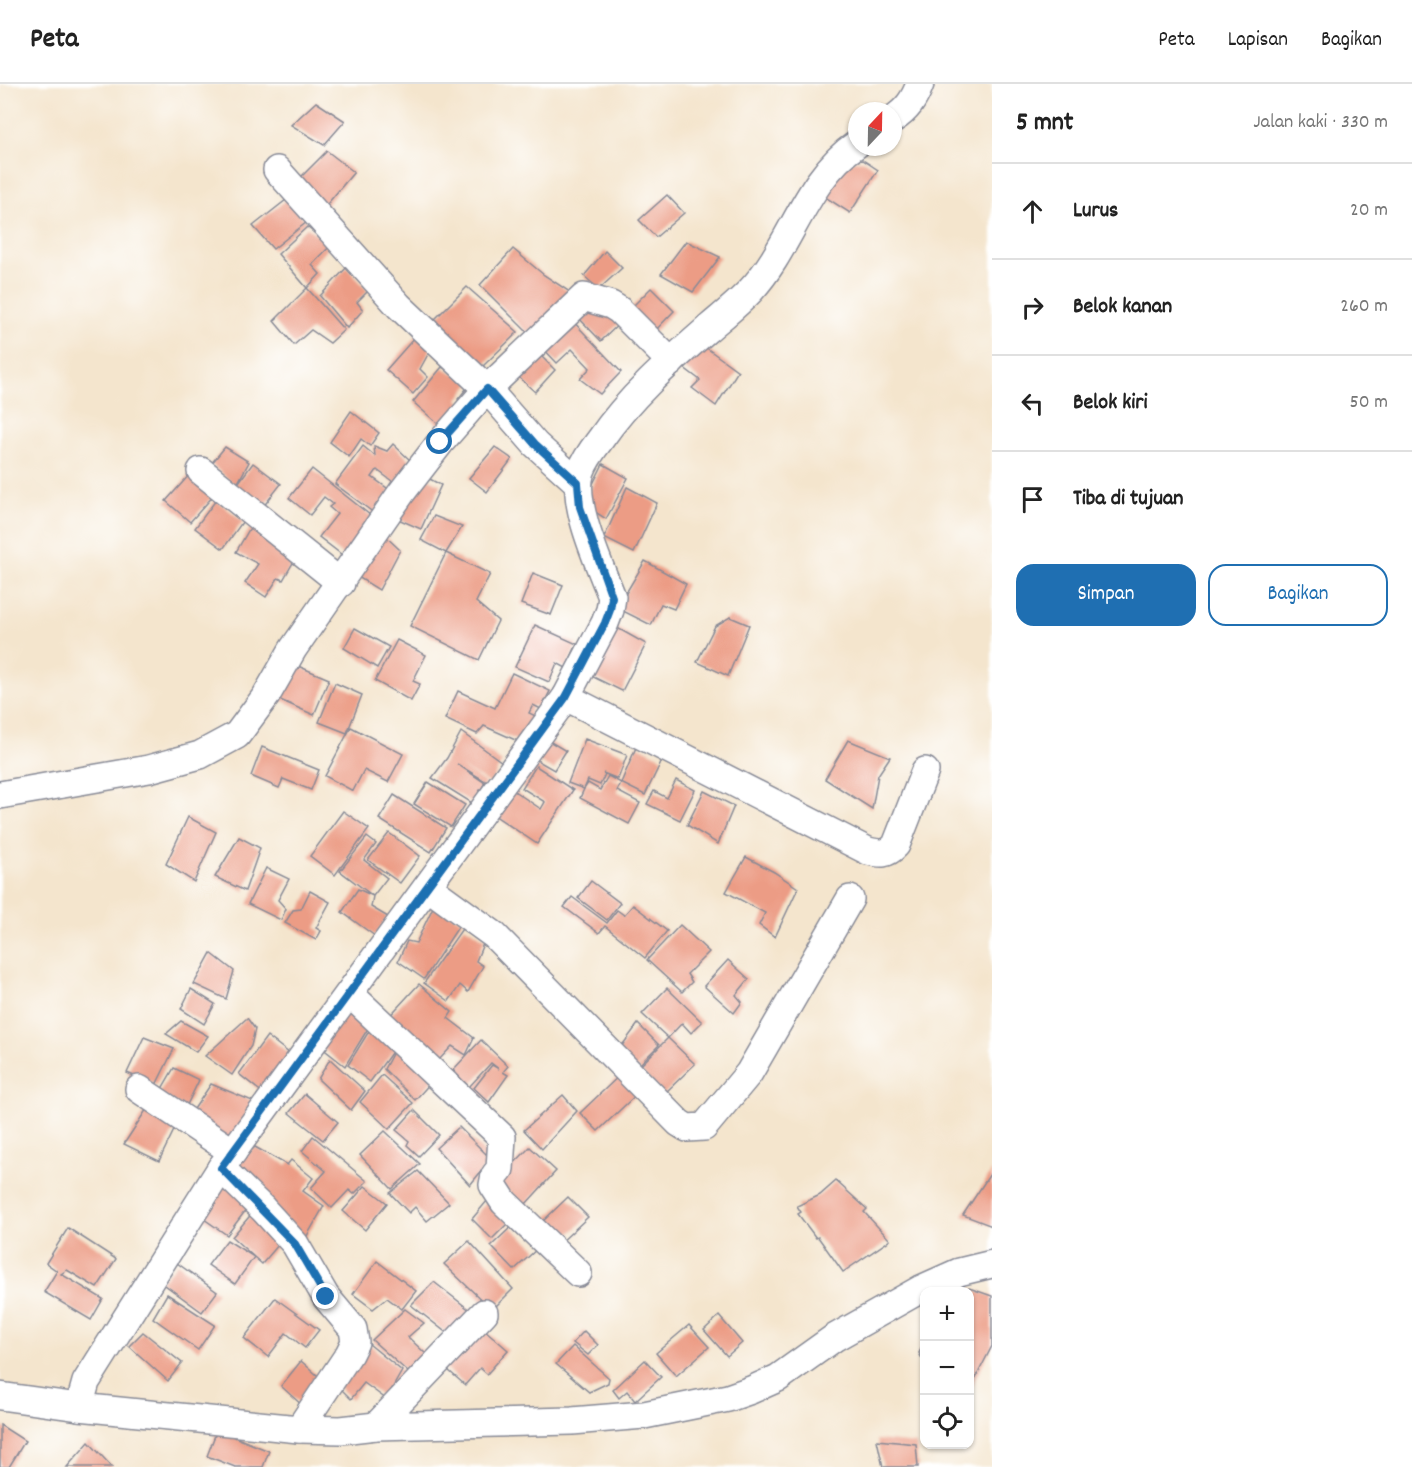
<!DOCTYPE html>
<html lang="id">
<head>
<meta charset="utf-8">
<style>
  :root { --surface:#fff; --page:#f6f6f6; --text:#222; --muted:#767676; --line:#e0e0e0; --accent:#1f6fb2 }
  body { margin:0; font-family:Dekko,sans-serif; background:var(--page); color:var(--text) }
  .controls { position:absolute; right:18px; bottom:18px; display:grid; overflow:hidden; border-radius:12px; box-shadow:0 2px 4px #0004 }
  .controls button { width:54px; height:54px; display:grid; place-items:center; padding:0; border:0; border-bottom:2px solid var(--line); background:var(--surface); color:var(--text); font:30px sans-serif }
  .compass { position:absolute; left:848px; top:18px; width:54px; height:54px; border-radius:50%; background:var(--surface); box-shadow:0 2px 4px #0004; rotate:22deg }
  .stop { position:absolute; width:18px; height:18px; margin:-14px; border:4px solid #1f6fb2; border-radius:50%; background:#fff }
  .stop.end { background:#1f6fb2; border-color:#fff; box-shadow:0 2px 6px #0008 }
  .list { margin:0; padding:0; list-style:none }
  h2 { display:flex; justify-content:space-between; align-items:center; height:78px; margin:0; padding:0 24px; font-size:26px }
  h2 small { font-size:20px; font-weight:400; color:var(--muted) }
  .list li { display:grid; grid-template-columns:39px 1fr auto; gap:18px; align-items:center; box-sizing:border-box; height:96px; padding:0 24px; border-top:2px solid var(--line) }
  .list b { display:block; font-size:22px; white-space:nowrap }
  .list em { font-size:20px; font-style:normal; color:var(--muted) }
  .actions { display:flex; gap:12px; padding:18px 24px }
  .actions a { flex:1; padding:14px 0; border:2px solid var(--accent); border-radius:18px; text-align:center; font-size:21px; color:var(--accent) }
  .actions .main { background:var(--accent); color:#fff }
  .icon { flex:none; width:33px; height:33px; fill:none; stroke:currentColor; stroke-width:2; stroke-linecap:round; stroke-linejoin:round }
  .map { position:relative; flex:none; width:992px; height:1383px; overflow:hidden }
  header { display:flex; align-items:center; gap:36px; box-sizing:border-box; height:84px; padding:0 30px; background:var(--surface); border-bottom:2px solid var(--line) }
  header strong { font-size:28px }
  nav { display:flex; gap:33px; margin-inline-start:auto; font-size:21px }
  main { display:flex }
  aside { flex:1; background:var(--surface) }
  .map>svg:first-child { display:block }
  .building { fill:#ec9c85 }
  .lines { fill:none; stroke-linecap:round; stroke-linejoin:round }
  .minor-casing { stroke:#888a96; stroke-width:30 }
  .minor { stroke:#fff; stroke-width:27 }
  .route { stroke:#1f6fb2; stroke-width:8 }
</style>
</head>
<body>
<header>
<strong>Peta</strong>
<nav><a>Peta</a><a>Lapisan</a><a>Bagikan</a></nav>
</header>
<main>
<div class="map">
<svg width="992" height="1383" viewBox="0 0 992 1383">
  <rect width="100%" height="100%" fill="#fff"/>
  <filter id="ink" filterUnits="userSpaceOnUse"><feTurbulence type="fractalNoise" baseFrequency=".0167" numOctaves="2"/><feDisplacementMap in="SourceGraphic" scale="12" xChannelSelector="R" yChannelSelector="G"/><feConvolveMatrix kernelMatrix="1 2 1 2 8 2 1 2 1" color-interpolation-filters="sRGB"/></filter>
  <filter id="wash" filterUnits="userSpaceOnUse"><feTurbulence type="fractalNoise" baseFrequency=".008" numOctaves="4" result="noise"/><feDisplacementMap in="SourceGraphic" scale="24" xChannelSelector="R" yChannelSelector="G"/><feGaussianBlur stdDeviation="1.35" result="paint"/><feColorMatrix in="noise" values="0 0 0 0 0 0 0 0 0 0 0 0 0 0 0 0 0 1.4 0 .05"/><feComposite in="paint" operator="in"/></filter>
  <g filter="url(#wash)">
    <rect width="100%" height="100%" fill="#f4e5cd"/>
    <g id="blocks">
      <!-- building -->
      <g class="building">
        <path d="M316,18L345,37L324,61L291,41Z"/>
        <path d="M327,67L354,88L323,125L297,97Z"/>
        <path d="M863,76L878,86L850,129L822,111L841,79Z"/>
        <path d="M667,111L684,129L656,153L639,136Z"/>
        <path d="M286,116L307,138L273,165L253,142Z"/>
        <path d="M307,143L330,162L312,181L320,190L307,204L278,170Z"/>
        <path d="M686,157L720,173L693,208L661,190Z"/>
        <path d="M513,165L544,191L579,214L553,239L527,248L480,201Z"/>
        <path d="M605,167L622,184L599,205L584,192Z"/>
        <path d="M347,183L368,207L357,218L363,226L347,244L320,212Z"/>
        <path d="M467,203L518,248L482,283L454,257L435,235Z"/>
        <path d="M307,204L344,246L330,259L311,246L294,261L274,237Z"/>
        <path d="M651,204L674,227L651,251L627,228Z"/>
        <path d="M585,221L622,237L601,257L575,230Z"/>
        <path d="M569,233L621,288L600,310L580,295L590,284L572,265L557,279L539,260Z"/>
        <path d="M416,252L432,263L420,285L428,293L413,310L386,286Z"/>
        <path d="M701,260L738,287L716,322L692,304L700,296L683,283Z"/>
        <path d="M534,265L555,286L535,308L513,288Z"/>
        <path d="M442,283L471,299L458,315L465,324L446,347L413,318Z"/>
        <path d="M351,327L379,349L370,362L361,355L349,373L330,358Z"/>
        <path d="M393,360L411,377L396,400L377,386L372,393L391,407L374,429L335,400L363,362L375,372L374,362L387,367Z"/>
        <path d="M225,363L249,378L236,402L253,379L281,400L263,423L236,402L211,380Z"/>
        <path d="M495,363L512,375L487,408L469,394Z"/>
        <path d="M603,380L628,394L606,435L583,420Z"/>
        <path d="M312,385L380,439L350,477L319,453L337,430L329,423L333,420L324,413L310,431L289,414Z"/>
        <path d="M191,389L215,410L190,438L166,417Z"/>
        <path d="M428,394L441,401L421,445L391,432Z"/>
        <path d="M627,403L657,419L634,469L604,454Z"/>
        <path d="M216,416L243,437L223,465L195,444Z"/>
        <path d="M434,432L462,443L446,469L421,456Z"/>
        <path d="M251,442L298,470L283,496L278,494L266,513L245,499L258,480L236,468Z"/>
        <path d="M381,448L400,466L379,506L353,490Z"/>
        <path d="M446,469L490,490L476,518L498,537L479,576L410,542Z"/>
        <path d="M645,477L686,500L674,525L661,520L651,541L617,524Z"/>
        <path d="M533,489L563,501L551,531L521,520Z"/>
        <path d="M730,533L749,541L728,592L697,578L715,542Z"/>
        <path d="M535,541L577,560L566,584L557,579L549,598L515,583Z"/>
        <path d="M612,541L646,560L622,607L585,589Z"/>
        <path d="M355,544L389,563L377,584L344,564Z"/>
        <path d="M397,556L426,571L413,597L420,600L411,617L375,597Z"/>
        <path d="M293,580L329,595L314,631L278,615Z"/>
        <path d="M512,589L550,607L541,625L533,621L529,629L542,635L529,662L484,642L477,650L445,635L458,607L495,624Z"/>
        <path d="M335,599L362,611L347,649L319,638Z"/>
        <path d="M351,643L403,670L388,698L364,686L353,707L325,692Z"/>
        <path d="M461,648L502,678L490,700L457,680L485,699L472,719L432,694L447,674Z"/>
        <path d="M544,654L566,667L554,686L533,674Z"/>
        <path d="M585,655L627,671L618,695L603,689L605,690L600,701L588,696L584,705L588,699L600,706L608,692L621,699L637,661L663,674L645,711L621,699L617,707L640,719L629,740L580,714L584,705L568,699Z"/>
        <path d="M848,656L890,673L878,691L872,725L825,695Z"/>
        <path d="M262,663L319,686L311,706L283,695L279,704L251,692Z"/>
        <path d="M536,682L573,706L537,760L494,731L511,705L541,725L545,718L522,704Z"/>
        <path d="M676,696L695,706L680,736L647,720L654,707L667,714Z"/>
        <path d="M428,698L465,721L451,743L414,720Z"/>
        <path d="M704,707L734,722L718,760L687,741Z"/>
        <path d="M394,711L446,744L431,768L379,735Z"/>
        <path d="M343,727L369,745L335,791L310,772Z"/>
        <path d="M188,733L216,748L194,798L166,780Z"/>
        <path d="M389,749L420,772L400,799L368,776Z"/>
        <path d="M239,753L260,764L245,807L215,793Z"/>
        <path d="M367,753L376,760L364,776L387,794L373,812L371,823L388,833L375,852L342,828L358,805L373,812L340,787Z"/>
        <path d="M746,773L774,788L798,804L775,853L759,841L765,829L726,808Z"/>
        <path d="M266,784L289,795L278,816L286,825L281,836L248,820Z"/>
        <path d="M591,797L620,819L607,836L578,814Z"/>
        <path d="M310,807L330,818L316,844L321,847L316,856L285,839L293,826L301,825Z"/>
        <path d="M572,813L607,839L617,826L624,831L633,821L667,847L645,874L605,842L599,849L564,823Z"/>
        <path d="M434,821L462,837L424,895L398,877L407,857L416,859Z"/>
        <path d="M680,841L709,868L687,890L692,898L682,908L647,876Z"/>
        <path d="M464,842L485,855L476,877L483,882L468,908L460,901L449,917L424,899Z"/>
        <path d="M211,869L234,887L226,915L194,900Z"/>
        <path d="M728,876L749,895L736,911L742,918L734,929L704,902Z"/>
        <path d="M419,900L452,928L448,934L474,954L466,971L452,962L438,977L385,937Z"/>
        <path d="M667,904L702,938L691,949L682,939L668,954L642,930Z"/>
        <path d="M191,905L215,920L204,940L181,925Z"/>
        <path d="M349,924L372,938L345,982L321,963Z"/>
        <path d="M247,934L255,945L251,962L232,991L205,972Z"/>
        <path d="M181,937L208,952L196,968L166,950Z"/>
        <path d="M374,939L397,961L370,998L348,981Z"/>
        <path d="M638,940L659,961L634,986L615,971Z"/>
        <path d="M267,952L290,970L264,1010L239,990Z"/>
        <path d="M144,953L174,965L156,1001L127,989Z"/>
        <path d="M668,954L695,980L663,1011L638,984Z"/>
        <path d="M481,956L508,982L503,988L508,991L489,1018L474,1004L492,981L499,985L491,979L469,1003L453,986Z"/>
        <path d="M397,961L434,995L415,1016L384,985Z"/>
        <path d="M330,975L365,1007L351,1026L318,995Z"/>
        <path d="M174,984L199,996L185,1025L159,1010Z"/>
        <path d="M624,987L642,1005L598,1047L580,1029Z"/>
        <path d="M382,991L413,1019L389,1045L360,1018Z"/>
        <path d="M211,1000L255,1018L231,1058L190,1031Z"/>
        <path d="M305,1010L338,1038L323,1056L289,1029Z"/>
        <path d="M563,1011L577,1027L542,1065L524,1046Z"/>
        <path d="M150,1020L178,1038L159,1077L124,1060Z"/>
        <path d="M414,1026L439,1051L419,1072L407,1061L409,1057L396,1046Z"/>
        <path d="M459,1043L491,1075L470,1101L436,1064Z"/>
        <path d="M385,1047L420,1080L392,1105L360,1071Z"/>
        <path d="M313,1052L367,1097L354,1110L349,1106L332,1124L311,1104L326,1087L302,1067Z"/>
        <path d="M255,1063L287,1081L291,1076L313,1094L303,1107L324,1122L304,1157L231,1085Z"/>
        <path d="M530,1063L556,1087L525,1121L497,1097Z"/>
        <path d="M418,1087L449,1119L427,1137L415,1123L409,1129L390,1109Z"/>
        <path d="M992,1087V1142L963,1131Z"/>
        <path d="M227,1094L252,1118L227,1151L197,1130Z"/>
        <path d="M836,1097L867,1125L864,1128L890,1156L843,1188L818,1153L816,1154L798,1130L801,1128L797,1122L820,1111Z"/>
        <path d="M365,1102L387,1119L365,1146L343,1127Z"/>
        <path d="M568,1113L588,1133L559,1160L540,1140Z"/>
        <path d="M487,1117L509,1138L492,1155L472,1135Z"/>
        <path d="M254,1127L285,1153L262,1180L254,1173L235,1200L208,1181L227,1156L254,1173L232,1153Z"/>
        <path d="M511,1143L537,1165L514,1186L491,1162Z"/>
        <path d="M68,1144L116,1175L97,1204L67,1186L61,1190L103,1215L91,1236L44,1208L57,1187L46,1179Z"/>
        <path d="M469,1157L513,1205L492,1226L444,1180Z"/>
        <path d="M377,1177L416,1207L402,1225L387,1214L373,1225L353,1210Z"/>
        <path d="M177,1179L217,1208L202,1228L161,1198Z"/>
        <path d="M434,1198L476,1231L448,1250L411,1221Z"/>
        <path d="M969,1204L992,1212V1262L970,1305V1208H964Z"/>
        <path d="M167,1210L215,1241L198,1266L153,1234Z"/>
        <path d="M275,1214L319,1246L305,1264L286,1249L268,1273L244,1254Z"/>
        <path d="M405,1225L424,1239L408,1253L426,1270L408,1288L372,1256Z"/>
        <path d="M719,1232L742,1259L727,1272L704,1246Z"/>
        <path d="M477,1239L508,1266L487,1290L480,1284L465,1301L440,1279Z"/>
        <path d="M689,1241L709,1263L676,1292L656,1269Z"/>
        <path d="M584,1247L598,1261L588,1271L573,1259Z"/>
        <path d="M143,1248L182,1279L168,1297L129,1262Z"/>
        <path d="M924,1259V1278L919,1269Z"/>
        <path d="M369,1260L402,1287L386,1315L364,1299L351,1315L335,1299Z"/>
        <path d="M573,1262L609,1294L608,1299L589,1308L556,1280Z"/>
        <path d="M645,1276L661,1293L635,1317L627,1307L619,1314L613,1306Z"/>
        <path d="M301,1277L325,1298L305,1324L281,1302Z"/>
        <path d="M0,1341L25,1357L9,1383H0Z"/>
        <path d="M217,1346L269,1367L263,1383H235L207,1372Z"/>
        <path d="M877,1356L916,1360L918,1383H883Z"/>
        <path d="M89,1358L112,1383H67Z"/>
      </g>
    </g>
  </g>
  <g filter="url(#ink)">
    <use href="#blocks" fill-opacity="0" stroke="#888a96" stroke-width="1.5"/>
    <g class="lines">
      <defs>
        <g id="minor">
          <path d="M893,35C907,26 914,16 920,0"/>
          <path d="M277,86L399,222L487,305L535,360L578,399"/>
          <path d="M201,387L341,499"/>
          <path d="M566,613L868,767C881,770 887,771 896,761L925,687"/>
          <path d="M0,711L149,685L200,671L237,651L266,612L293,565L402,408L440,359L487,305L584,213L611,221L619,226L671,278"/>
          <path d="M428,803L494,851L679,1039L687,1044L704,1043L749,989L850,815"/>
          <path d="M350,910L502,1053L500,1085L495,1091L493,1101L504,1118L578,1189"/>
          <path d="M139,1005L233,1068"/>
          <path d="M221,1084L263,1125L295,1160L326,1213L353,1245L355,1258L349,1270L299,1345"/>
          <path d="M0,1312L79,1323L299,1345L341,1346L376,1342L572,1337L644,1331L728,1314L751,1306L778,1294L834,1254L921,1205L959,1188L992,1180"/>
          <path d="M79,1323L86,1298L221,1084L566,613L605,539L610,526L612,513C600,482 570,418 581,387C585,376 593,365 600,356C630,312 671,277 711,242C724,231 739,219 751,206C792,162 805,95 857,60"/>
          <path d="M376,1342L484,1229"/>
        </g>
      </defs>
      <!-- minor casing -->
      <use href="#minor" class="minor-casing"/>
      <!-- minor -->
      <use href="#minor" class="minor"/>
    </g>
  </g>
  <g class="lines" filter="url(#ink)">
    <!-- route -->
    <path class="route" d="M326,1213L295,1160L221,1084L566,613L605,539L610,526L612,513L580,423L578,399L535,360L487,305L440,358"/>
  </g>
</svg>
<div class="controls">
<button>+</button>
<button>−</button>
<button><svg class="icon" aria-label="locate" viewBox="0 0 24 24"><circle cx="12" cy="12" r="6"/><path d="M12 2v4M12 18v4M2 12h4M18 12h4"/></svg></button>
</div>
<svg class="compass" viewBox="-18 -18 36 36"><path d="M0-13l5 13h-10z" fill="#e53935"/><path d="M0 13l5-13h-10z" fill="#767676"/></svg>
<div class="stop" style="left:440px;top:358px"></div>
<div class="stop end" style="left:326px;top:1213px"></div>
</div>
<aside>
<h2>5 mnt<small>Jalan kaki · 330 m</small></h2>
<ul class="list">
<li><svg class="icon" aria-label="ahead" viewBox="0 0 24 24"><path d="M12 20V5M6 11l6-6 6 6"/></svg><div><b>Lurus</b></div><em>20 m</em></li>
<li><svg class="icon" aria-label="right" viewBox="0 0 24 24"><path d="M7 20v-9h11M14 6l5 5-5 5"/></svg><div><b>Belok kanan</b></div><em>260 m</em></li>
<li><svg class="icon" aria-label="left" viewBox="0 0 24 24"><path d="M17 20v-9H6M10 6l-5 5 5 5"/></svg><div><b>Belok kiri</b></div><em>50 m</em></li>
<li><svg class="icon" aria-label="arrive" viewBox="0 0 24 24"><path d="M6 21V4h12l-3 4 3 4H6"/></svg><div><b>Tiba di tujuan</b></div></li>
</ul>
<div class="actions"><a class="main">Simpan</a><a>Bagikan</a></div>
</aside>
</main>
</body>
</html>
